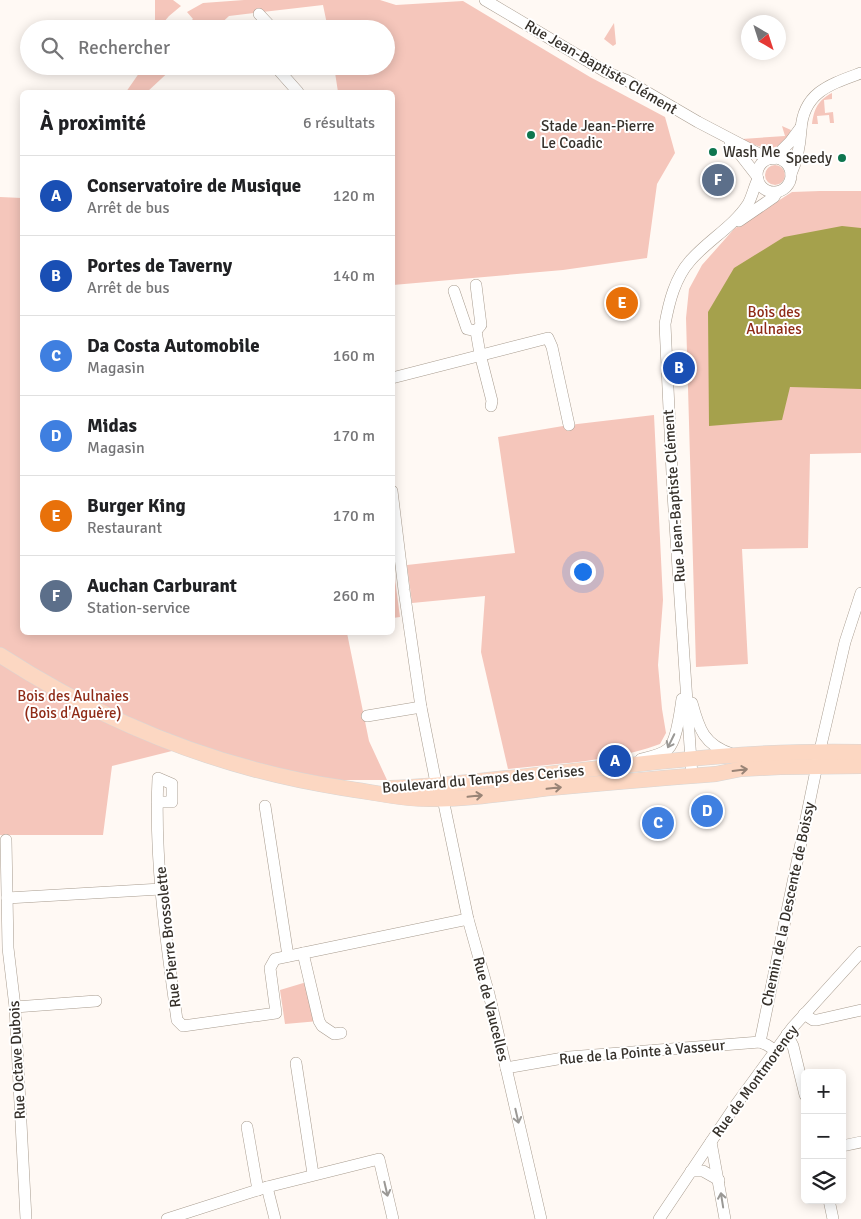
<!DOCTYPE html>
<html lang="fr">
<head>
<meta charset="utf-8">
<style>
  :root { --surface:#fff; --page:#f6f6f6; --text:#202124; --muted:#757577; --line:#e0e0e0; --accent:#2563eb }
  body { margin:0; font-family:Signika,sans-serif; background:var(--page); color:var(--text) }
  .controls { position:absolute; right:15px; bottom:15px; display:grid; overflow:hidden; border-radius:8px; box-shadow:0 2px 12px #0003 }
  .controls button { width:45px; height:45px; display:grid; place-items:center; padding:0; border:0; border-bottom:1px solid var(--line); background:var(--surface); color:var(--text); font:25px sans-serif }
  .compass { position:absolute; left:741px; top:15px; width:45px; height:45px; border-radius:50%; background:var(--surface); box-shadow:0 2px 12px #0003; rotate:141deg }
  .you { position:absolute; left:582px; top:571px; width:18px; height:18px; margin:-12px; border:4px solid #fff; border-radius:50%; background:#1a73e8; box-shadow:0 0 0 8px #1a73e833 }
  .badge { display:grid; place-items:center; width:32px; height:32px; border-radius:50%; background:var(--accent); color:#fff; font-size:16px; font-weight:700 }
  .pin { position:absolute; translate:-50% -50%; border:2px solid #fff; box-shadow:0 1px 5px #0006 }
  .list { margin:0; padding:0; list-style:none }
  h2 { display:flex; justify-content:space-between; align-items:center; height:65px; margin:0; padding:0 20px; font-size:21px }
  h2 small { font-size:16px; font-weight:400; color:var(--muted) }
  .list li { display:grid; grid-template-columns:32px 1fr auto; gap:15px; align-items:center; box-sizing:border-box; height:80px; padding:0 20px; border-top:1px solid var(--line) }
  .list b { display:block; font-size:19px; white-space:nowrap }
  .list p { margin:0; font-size:16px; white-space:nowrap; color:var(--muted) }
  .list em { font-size:16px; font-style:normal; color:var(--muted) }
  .icon { flex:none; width:28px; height:28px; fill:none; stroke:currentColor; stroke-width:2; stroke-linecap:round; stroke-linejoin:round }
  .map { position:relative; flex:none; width:861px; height:1219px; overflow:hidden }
  .search { position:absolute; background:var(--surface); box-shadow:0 2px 12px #0003; left:20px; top:20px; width:375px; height:55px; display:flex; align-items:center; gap:12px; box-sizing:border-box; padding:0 18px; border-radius:28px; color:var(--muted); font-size:19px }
  .panel { position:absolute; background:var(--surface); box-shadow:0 2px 12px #0003; left:20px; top:90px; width:375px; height:545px; border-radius:8px }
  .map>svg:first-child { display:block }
  .green { fill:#f5c6bb }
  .water { fill:#a5a14c }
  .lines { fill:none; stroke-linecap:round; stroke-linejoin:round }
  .minor-casing { stroke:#a89c8f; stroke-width:12 }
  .major-casing { stroke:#d7d6d5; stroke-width:16 }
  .minor { stroke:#fff; stroke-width:11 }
  .major { stroke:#fcd7c2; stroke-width:15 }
  .oneway { stroke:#9a9895 }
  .oneway2 { stroke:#998476 }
  .poi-dot { fill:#0e764f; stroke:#fff; stroke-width:2 }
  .labels { text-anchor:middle; stroke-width:4; stroke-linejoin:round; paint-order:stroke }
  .street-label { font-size:15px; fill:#36312b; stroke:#fff }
  .poi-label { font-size:15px; fill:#36312b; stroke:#fff; text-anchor:start }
  .park-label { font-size:15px; fill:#8f2b17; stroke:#fff }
</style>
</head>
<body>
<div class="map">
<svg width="861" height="1219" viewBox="0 0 861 1219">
  <rect width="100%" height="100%" fill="#fff9f4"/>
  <!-- green -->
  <g class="green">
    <path d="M155,0H173L181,6L169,16L158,29H155Z"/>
    <path d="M244,0H380L396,5L463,1L590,77L665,117L675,153L657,184L647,258L563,270L393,285L392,92H338L334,66H386V29H328L323,5L229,16L215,29H182L193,19L187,12L203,3Z"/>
    <path d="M614,23L616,44L613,46L604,39Z"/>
    <path d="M144,66H175L147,92H126Z"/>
    <path d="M832,93V99L824,100L825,113L833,112L834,123H830L829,115L817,116L818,124H812C814,109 818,100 832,93Z"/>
    <path d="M782,126L791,130C780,156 761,149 742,139L785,136Z"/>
    <circle cx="775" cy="175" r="10"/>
    <path d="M820,191H861V453L810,454L808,548L742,549L748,664L696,667L686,318L689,289L702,265L734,229L792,192Z"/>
    <path d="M0,197L22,198V632L347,633L369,741L387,780H321L192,746L112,766L103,835H0Z"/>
    <path d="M654,415L663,600L658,665L662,709L666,733L660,744C612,762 559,763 508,769L481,652L485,596L412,603L407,565L515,553L498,437L569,425Z"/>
    <path d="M393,579H395L400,617L393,618Z"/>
    <path d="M310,981L319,1021L285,1024L280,990Z"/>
  </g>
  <!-- water -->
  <path class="water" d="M842,226L861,228V389L790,387L782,420L709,426L708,312L734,268L784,237Z"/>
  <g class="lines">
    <defs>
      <g id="minor">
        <path d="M485,0L606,72L626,80L698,122L769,159"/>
        <path d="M259,14L273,29"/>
        <path d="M275,66L298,92"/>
        <path d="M730,143L736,149L757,176"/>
        <circle cx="774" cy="175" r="17"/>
        <path d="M773,159L790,142L801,127"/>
        <path d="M791,174C798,159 800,146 801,130C803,92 831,84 861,73"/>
        <path d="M739,221L774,197L777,192"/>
        <path d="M454,291L467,329L476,331L480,354L492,401L491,406"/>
        <path d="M476,331L481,325L476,285"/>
        <path d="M392,378L548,338L552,347L569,425"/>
        <path d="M392,491L404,590L421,707L435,778L443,799L468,919L489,994L541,1219"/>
        <path d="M692,703C699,729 704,745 732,754"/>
        <path d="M367,716L421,707"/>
        <path d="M641,759C650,757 661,755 668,749C677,741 680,711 682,699"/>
        <path d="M692,776L673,494L665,324C669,302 675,278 690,261C707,241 734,226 748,204C752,197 754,187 758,179"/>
        <path d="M157,802H172V784L158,778C154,859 166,941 177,1020L183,1026L276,1013L270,968L275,959L468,919"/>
        <path d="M265,806L288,956"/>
        <path d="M6,840L8,948L15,1007L26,1219"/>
        <path d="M7,898L161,889"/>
        <path d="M303,953L319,1021L322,1026L334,1034L341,1033"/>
        <path d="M15,1007L96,1001"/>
        <path d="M804,1014L813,1020H817L861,1010"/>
        <path d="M787,1034L793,1046L805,1095"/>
        <path d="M760,1042L822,741L845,642L861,593"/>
        <path d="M296,1063L313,1174"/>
        <path d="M506,1068L569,1057L760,1042L767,1045L776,1051"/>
        <path d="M247,1127L258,1190"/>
        <path d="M711,1142L725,1219"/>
        <path d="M842,1146L861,1142"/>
        <path d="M691,1171H703L719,1180"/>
        <path d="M267,1187L275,1219"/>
        <path d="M829,1200L833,1219"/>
        <path d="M167,1219L267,1187L379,1159L393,1219"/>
        <path d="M659,1219L735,1106L792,1028L861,952"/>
      </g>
      <g id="major">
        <path d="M0,655C105,723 219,769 343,788C372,792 400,799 429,799C469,799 510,793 550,788C605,783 661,778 716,774L741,769L780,767L861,766"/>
        <path d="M390,788C434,787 476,781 519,777C633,765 747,749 861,752"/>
      </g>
    </defs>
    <!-- minor casing -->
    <use href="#minor" class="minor-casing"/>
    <!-- major casing -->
    <use href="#major" class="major-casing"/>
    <!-- minor -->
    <use href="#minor" class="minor"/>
    <!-- major -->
    <use href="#major" class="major"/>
  </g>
  <!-- one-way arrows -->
  <defs><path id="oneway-shaft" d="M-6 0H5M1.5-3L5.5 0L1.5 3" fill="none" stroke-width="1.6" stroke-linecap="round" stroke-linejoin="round" transform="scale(1.25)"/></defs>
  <g class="oneway">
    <use href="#oneway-shaft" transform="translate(671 741) rotate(116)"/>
    <use href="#oneway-shaft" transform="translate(517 1116) rotate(77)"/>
    <use href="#oneway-shaft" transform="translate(386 1189) rotate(77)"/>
    <use href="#oneway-shaft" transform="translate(722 1200) rotate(-99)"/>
  </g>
  <g class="oneway2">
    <use href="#oneway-shaft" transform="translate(740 770) rotate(-7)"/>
    <use href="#oneway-shaft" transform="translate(554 788) rotate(-6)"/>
    <use href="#oneway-shaft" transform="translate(475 796) rotate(-6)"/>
  </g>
  <!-- markers -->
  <g class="poi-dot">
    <circle cx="531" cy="135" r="5"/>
    <circle cx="713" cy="152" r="5"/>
    <circle cx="842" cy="158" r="5"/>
  </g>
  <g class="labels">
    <!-- street labels -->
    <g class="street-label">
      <text transform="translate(601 67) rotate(30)" y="5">Rue Jean-Baptiste Clément</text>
      <text transform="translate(674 496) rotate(-94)" y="5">Rue Jean-Baptiste Clément</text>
      <text transform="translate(483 779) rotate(-5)" y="5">Boulevard du Temps des Cerises</text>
      <text transform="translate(788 904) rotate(-78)" y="5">Chemin de la Descente de Boissy</text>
      <text transform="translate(168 937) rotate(-96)" y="5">Rue Pierre Brossolette</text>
      <text transform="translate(491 1009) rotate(76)" y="5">Rue de Vaucelles</text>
      <text transform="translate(642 1052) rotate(-5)" y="5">Rue de la Pointe à Vasseur</text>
      <text transform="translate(17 1060) rotate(-93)" y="5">Rue Octave Dubois</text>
      <text transform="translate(755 1081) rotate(-54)" y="5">Rue de Montmorency</text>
    </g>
    <!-- poi labels -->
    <g class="poi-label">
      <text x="541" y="131">Stade Jean-Pierre<tspan x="541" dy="17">Le Coadic</tspan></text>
      <text x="723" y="157">Wash Me</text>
      <text x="832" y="163" text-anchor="end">Speedy</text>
    </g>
    <!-- park labels -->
    <g class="park-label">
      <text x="774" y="317">Bois des<tspan x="774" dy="17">Aulnaies</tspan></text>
      <text x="73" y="701">Bois des Aulnaies<tspan x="73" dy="17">(Bois d'Aguère)</tspan></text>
    </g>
  </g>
</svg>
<div class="controls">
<button>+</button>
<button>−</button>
<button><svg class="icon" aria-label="layers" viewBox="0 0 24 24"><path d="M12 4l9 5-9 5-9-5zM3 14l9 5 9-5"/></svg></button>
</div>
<svg class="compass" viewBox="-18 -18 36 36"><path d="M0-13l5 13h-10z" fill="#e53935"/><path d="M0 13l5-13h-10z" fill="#757577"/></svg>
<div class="you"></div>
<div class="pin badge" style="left:615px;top:761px;background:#1a4fb4">A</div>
<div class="pin badge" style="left:679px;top:368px;background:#1a4fb4">B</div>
<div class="pin badge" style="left:658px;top:823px;background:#3f7fe0">C</div>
<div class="pin badge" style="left:707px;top:811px;background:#3f7fe0">D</div>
<div class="pin badge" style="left:622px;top:303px;background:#e8710a">E</div>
<div class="pin badge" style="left:718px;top:180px;background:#5c6f8a">F</div>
<div class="search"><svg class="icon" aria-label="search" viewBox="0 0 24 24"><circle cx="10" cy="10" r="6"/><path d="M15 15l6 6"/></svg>Rechercher</div>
<section class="panel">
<h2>À proximité<small>6 résultats</small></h2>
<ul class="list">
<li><span class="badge" style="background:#1a4fb4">A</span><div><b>Conservatoire de Musique</b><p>Arrêt de bus</p></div><em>120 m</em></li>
<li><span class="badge" style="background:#1a4fb4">B</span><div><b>Portes de Taverny</b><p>Arrêt de bus</p></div><em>140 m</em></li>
<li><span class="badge" style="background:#3f7fe0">C</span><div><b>Da Costa Automobile</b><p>Magasin</p></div><em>160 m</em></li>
<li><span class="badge" style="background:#3f7fe0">D</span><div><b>Midas</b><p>Magasin</p></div><em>170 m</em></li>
<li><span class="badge" style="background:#e8710a">E</span><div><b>Burger King</b><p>Restaurant</p></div><em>170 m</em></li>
<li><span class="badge" style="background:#5c6f8a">F</span><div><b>Auchan Carburant</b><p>Station-service</p></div><em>260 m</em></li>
</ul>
</section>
</div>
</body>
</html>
